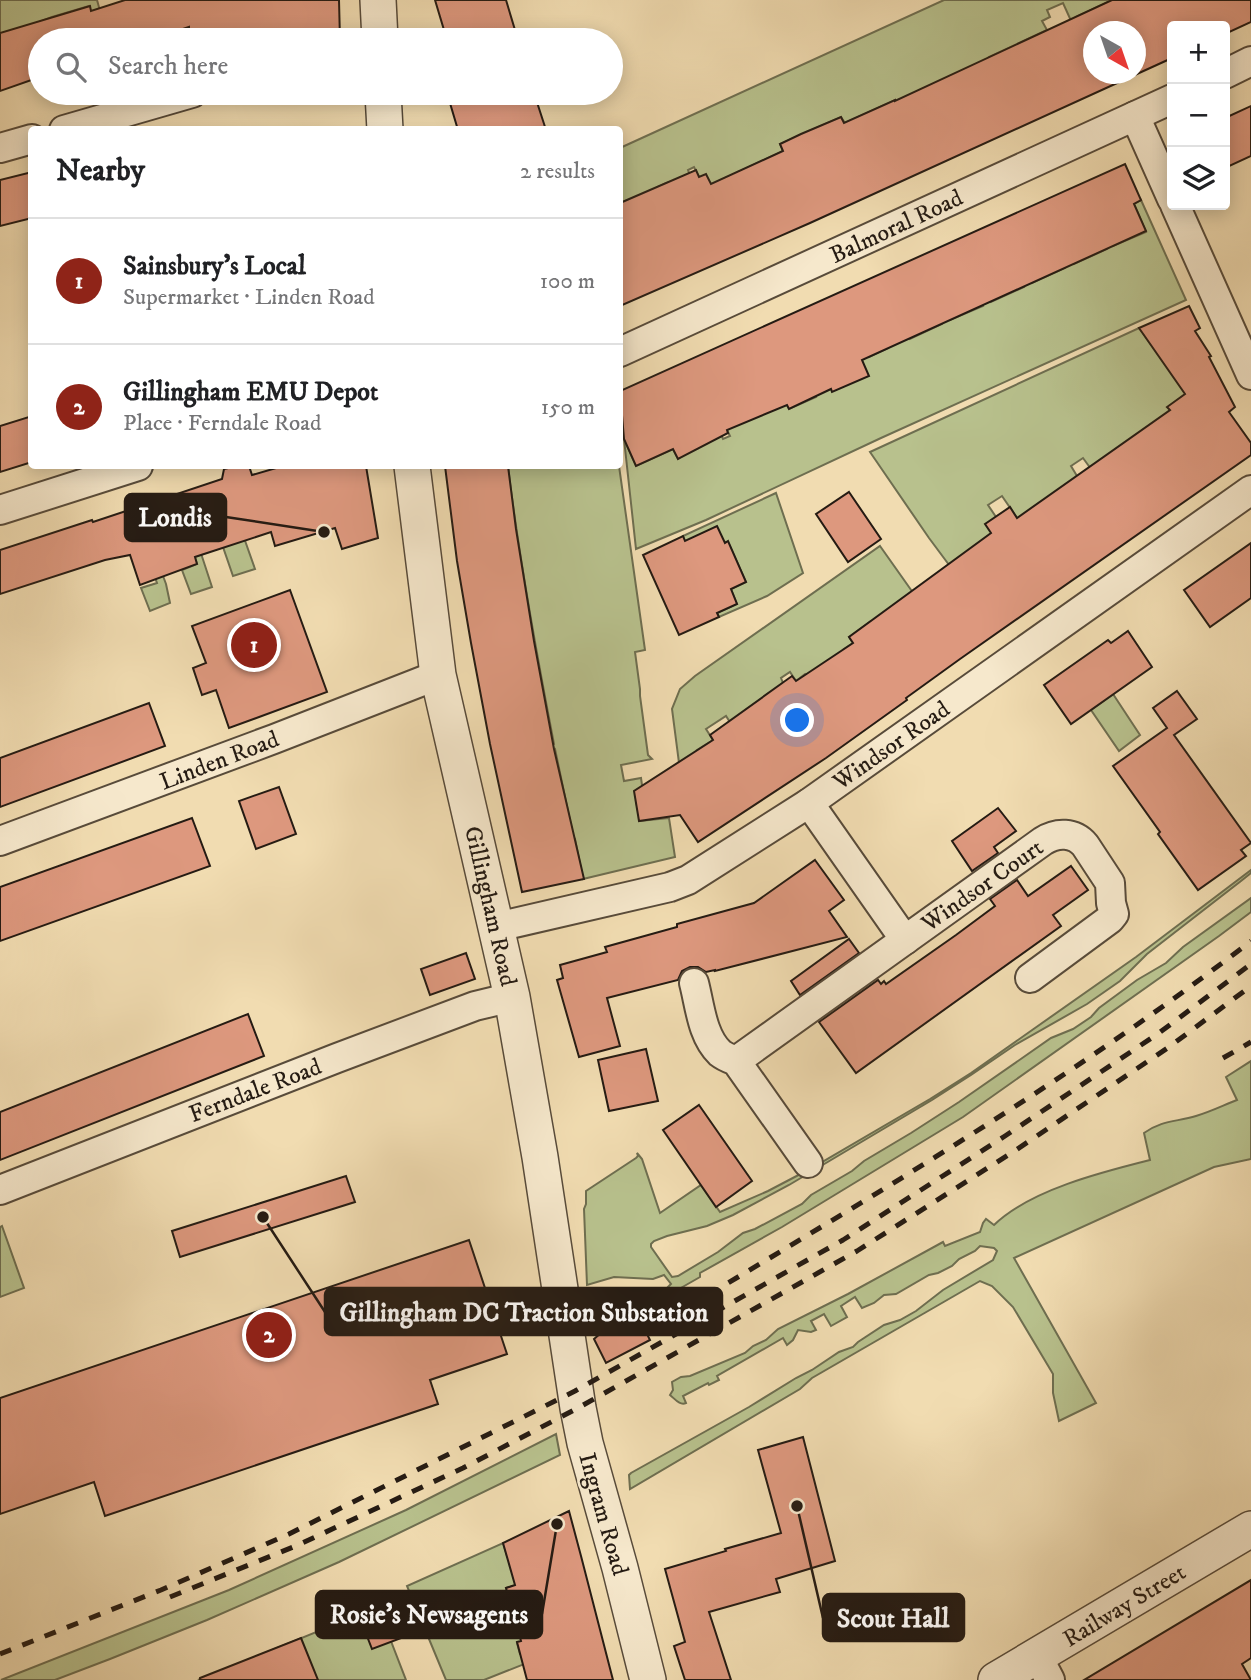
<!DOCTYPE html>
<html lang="en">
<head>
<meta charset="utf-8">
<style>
  :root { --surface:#fff; --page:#f6f6f6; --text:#202124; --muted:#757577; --line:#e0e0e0; --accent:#8f2418 }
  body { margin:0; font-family:"IM FELL DW Pica",serif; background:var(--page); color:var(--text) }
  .controls { position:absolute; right:21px; top:21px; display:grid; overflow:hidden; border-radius:7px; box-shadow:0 4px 18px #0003 }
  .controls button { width:63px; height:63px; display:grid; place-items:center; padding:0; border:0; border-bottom:2px solid var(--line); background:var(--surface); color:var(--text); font:35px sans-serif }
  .compass { position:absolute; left:1083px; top:21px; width:63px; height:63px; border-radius:50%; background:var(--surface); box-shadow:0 4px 18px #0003; rotate:140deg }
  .you { position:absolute; left:798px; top:721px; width:24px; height:24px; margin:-18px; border:5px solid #fff; border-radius:50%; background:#1a73e8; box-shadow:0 0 0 10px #1a73e833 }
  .badge { display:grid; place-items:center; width:46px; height:46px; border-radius:50%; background:var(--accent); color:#fff; font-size:23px; font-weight:700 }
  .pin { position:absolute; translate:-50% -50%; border:4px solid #fff; box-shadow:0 2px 7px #0006 }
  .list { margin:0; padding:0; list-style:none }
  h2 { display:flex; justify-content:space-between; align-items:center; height:91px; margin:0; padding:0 28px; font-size:30px }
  h2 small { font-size:23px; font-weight:400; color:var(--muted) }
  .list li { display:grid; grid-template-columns:46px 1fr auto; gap:21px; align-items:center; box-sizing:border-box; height:126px; padding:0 28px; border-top:2px solid var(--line) }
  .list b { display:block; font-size:26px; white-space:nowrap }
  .list p { margin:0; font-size:23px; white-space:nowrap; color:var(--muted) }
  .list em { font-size:23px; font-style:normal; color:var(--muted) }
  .icon { flex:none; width:38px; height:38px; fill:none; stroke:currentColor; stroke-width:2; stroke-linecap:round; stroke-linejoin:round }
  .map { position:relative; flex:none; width:1251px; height:1680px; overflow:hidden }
  .search { position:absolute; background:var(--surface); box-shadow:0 4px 18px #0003; left:28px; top:28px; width:595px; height:77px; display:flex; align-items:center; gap:18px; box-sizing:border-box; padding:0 24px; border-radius:38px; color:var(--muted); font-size:26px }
  .panel { position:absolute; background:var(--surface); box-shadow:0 4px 18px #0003; left:28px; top:126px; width:595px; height:343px; border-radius:7px }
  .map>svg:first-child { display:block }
  .green { fill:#b8c18d; stroke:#6e6e50; stroke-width:2 }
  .building { fill:#dd987e; stroke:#251b13; stroke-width:2; fill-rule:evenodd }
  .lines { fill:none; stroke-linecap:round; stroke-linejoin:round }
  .minor-casing { stroke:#584b3a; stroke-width:32 }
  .tertiary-casing { stroke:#584b3a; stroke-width:38 }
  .minor { stroke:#f6e8cc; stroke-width:28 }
  .tertiary { stroke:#f6e8cc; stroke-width:35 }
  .rail { stroke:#251b13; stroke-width:5; stroke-dasharray:12 12; stroke-linecap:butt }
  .labels { text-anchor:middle; stroke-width:5; stroke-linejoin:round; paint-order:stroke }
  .street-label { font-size:24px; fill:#251b13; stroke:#f6e8cc }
  .leader { fill:none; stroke:#251b13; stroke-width:2.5 }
  .callout-dot { fill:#251b13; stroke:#f6e8cc; stroke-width:2.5 }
  .callout { fill:#251b13; stroke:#251b13; stroke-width:2.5 }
  .callout-label { font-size:26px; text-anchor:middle; font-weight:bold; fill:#fff }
</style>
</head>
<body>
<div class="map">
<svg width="1251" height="1680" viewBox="0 0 1251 1680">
  <rect width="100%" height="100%" fill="#f1dcb1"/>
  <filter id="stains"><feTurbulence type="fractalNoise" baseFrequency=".00286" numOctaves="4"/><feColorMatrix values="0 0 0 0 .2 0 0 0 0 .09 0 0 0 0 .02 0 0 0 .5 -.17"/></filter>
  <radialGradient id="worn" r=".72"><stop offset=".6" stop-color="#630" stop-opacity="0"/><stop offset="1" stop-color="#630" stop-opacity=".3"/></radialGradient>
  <!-- green -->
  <g class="green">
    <path d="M0,0H97L108,40H100L89,6L52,17L0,37Z"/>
    <path d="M944,0H1112L1076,17L1087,42L1082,45L1063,3L1047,10L1050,17L1042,21L1047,30L989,57L1001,85L908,129L895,100L845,123L841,117L780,144L783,151L711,185L699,177L694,167L688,170L696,192L689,228L669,182C651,188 637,202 620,210V148Z"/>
    <path d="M1141,200L1186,300L881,438L706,520L636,549L624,439L636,466L673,449L678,459L719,429L723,439L730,436L725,426L772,371L789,409L816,397L811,386L868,376L850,335L869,357L888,348L898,313L910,339L942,324L939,295L950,320L983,306L971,279L979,275L991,302L1024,287L1012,260L1020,257L1032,283L1065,268L1062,238L1074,264L1107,249L1101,219L1113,246L1146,232L1134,204Z"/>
    <path d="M1139,328L1187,393L1168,407L1189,438L1110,495L1083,458L1071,466L1077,476L1037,547L1002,496L988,505L996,517L993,536L970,593L929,538L870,452Z"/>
    <path d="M508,466H619L645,650L635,652L640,689V696L648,755L652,759L621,765L624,781L641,778L644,799L636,801L640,821L669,818L675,857L583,879L575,839L555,843L572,830L555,749L537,752L554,744C536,651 519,559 508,466Z"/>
    <path d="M776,493L803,573L767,596L719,617L717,613L737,604L731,589L746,582L728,542L685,541L683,536Z"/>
    <path d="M237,518L255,569L233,576L223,547Z"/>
    <path d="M194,532L212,587L191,594L182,570L197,564L187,534Z"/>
    <path d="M880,546L933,621H871L849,637L853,643L844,649L859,671L807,676L805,674L796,681L790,672L781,678L783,683L733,727L726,716L706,729L713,740L697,750L705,763L685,809L672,709L680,689L695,676Z"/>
    <path d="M153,549L166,584L170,603L150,611L141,588L157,583L146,551Z"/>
    <path d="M1113,694L1140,735L1119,751L1091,710Z"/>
    <path d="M1251,870V873L1241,881L1147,954L1120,981L1087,1004L1015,1045L971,1075L932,1100L789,1185L733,1215L707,1226L667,1236L654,1241L651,1244V1247L672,1277L678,1276L718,1252L743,1233L755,1229L802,1204L811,1195L852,1171L864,1161L911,1133L959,1102L1051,1038L1073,1029L1091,1017L1099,1008L1137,980L1166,963L1183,947L1251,898V912L1219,936L963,1117L782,1227L700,1273V1277L672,1293L668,1287L671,1284L664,1275L653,1279L614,1277L587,1285L584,1209L586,1204V1191L636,1158L638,1156L637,1153L642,1159L660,1213L701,1185L720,1212L768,1191L810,1169L930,1099L971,1073L1136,957Z"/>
    <path d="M1251,1061V1159L1214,1167L1014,1258L1096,1403L1059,1421L1053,1393V1374L1013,1307L992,1286L980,1281L812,1378L800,1389L630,1489L629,1475L631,1473L749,1407L796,1378L812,1370L839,1352L853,1347L858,1342L884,1325L900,1320L916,1311L943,1290L993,1260L997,1251L994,1248L980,1246L975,1251L959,1259L952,1266L938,1273L929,1275L896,1294L884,1295L874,1303L862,1308L855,1297L841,1306L847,1317L831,1326L824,1314L811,1321L816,1330L811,1332L798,1330L793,1340L787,1345L783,1338L717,1376L719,1380L709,1385L708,1383L683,1396L686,1403C680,1406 675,1399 670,1395L673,1390L672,1382L681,1377L690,1376L745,1353L753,1346L766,1340L778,1329L848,1294L943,1242L945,1246L980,1232L983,1223L986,1219L994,1225C1030,1190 1102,1172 1150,1160L1144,1133C1162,1120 1176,1122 1196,1116C1210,1112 1224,1105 1237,1100L1226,1077Z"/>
    <path d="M2,1226L24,1288L0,1297V1227Z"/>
    <path d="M556,1434L560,1455L339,1562L207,1620L110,1659L55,1680H1L229,1590L406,1510Z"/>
    <path d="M503,1543L507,1556L534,1580L506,1588L513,1610L526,1640L517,1643L520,1654L552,1653L484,1680H446L407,1586Z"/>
    <path d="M377,1605L406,1680H198L319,1631L318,1627Z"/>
  </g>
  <!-- building -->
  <g class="building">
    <path d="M125,0H339L340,40H189V27L150,40H40V77L0,91V33L90,6L91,11Z"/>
    <path d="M435,0H506L518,40H447Z"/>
    <path d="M1112,0H1251V22L1225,34V26H1172V58L810,223L620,306V203L696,170L699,177L706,174L711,184L783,151L780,144L801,134L841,117L844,123L895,100V101ZM1094,32H1136V74H1094Z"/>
    <path d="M447,93H534L546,130H458Z"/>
    <path d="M1251,106V156L1225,168V118Z"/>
    <path d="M1125,164L1141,200L1134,204L1146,231L862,360L869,376L832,392L831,389L789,409L787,405L727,430L728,433L678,459L673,449L636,466L624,439L620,391Z"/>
    <path d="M32,172V218L0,226V180Z"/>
    <path d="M1189,306L1200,328L1195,331L1211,356L1209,357L1235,407L1229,412L1251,443V455L960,659L906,698L907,700L826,758L698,842L680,815L639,821L634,791L713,740L710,735L792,676L796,681L853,643L849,637L991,533L985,524L1010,507L1017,518L1170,410L1167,407L1185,394L1139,328Z"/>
    <path d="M32,416V462L0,472V426Z"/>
    <path d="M237,466H249L252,475L283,466H366L378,538L342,549L335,528L275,546L271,532L195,557L197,564L140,585L130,555L105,560L0,594V550L92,520L93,522L222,479L224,469Z"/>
    <path d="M445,466H508L516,529L534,641L554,749L584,879L522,892L490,744L471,643L457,561Z"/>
    <path d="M849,492L881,539L848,562L816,514Z"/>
    <path d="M717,526L725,543L728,541L746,582L731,589L737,604L717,613L719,617L679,635L643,555L683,536L685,541Z"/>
    <path d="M1251,543V598L1210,627L1184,590Z"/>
    <path d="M290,590L327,692L229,728L216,690L202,695L193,668L206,663L192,626Z"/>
    <path d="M1128,631L1152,667L1071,724L1044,685L1108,640L1111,643Z"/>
    <path d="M1177,691L1197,719L1174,735L1251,843L1241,850L1246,856L1198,890L1158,834L1160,832L1113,766L1167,728L1153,708Z"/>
    <path d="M149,703L165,746L0,807V758Z"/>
    <path d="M279,787L296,834L256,849L239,801Z"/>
    <path d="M998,808L1016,831L994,847L998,853L972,871L952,841Z"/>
    <path d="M192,818L210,866L0,941V887Z"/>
    <path d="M815,860L844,900L829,911L847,937L715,971V970L706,972L698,967H690L682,971L678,980L607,998L620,1046L579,1057L557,980L563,978L560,965L607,952L605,947L677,927V924L754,903Z"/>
    <path d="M1071,866L1088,890L1053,915L1061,926L856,1073L819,1022L878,980L881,984L884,981L886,984L956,935L995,906L990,899L1017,880L1028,896Z"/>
    <path d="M849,939L859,953L800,995L791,981Z"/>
    <path d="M466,953L475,979L430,995L421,969Z"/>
    <path d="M248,1014L264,1056L0,1160V1112Z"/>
    <path d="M646,1049L658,1101L609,1111L598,1060Z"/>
    <path d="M699,1105L752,1181L716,1207L663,1130Z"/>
    <path d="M346,1176L355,1202L180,1257L172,1231Z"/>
    <path d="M469,1240L507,1354L430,1380L438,1404L105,1516L94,1482L0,1514V1398Z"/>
    <path d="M629,1298L650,1340L606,1363L594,1339L601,1333L593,1317Z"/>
    <path d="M803,1437L835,1561L776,1579L780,1592L709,1612L731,1680H685L674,1646L685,1642L665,1569L726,1551L725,1549L781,1533L758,1450Z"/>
    <path d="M569,1511L581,1556L613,1680H527L517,1642L521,1641L506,1588L515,1585L503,1543Z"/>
    <path d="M1251,1580V1658L1242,1664L1251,1680H1084Z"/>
    <path d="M397,1597L412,1634L372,1649L358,1613Z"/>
    <path d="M301,1638L318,1680H200V1678Z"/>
  </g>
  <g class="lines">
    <defs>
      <g id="minor">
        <path d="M1225,74L1251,61"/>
        <path d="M1135,116L1172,199"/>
        <path d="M64,130L192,93"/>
        <path d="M0,148L32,139"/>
        <path d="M1175,205L1251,375"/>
        <path d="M620,352L1172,99"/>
        <path d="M0,510L138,466"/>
        <path d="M809,803L905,940"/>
        <path d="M0,841L274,739L438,675"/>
        <path d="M497,927L670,887L688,880L809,803L1251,490"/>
        <path d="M694,983C700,1006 702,1036 720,1053C725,1057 731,1059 736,1061L808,1163"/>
        <path d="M736,1061L1043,841C1057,832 1074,832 1085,845L1110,883L1111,903L1114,914L1110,919L1030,978"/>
        <path d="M0,1190L337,1058L475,1006L512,997"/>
        <path d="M1038,1657L1050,1680"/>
      </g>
      <g id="tertiary">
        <path d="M378,0L380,40"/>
        <path d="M383,93L385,130"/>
        <path d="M412,466L438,675L512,997L540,1157L578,1408L585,1443L620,1568L648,1680"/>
        <path d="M996,1680L1251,1529"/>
      </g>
    </defs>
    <!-- minor casing -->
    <use href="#minor" class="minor-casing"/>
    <!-- tertiary casing -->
    <use href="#tertiary" class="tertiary-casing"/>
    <!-- minor -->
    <use href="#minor" class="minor"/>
    <!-- tertiary -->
    <use href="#tertiary" class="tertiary"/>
    <!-- rail -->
    <g class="rail">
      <path d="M1223,1058L1251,1042"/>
      <path d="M708,1295C893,1184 1080,1073 1251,941"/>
      <path d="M170,1597L298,1545L463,1468L578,1408L857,1251L1016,1150L1169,1047L1251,986"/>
      <path d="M0,1654L161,1590L289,1534L575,1391L843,1240L1005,1136L1159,1033L1251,964"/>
    </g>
  </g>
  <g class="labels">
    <!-- street labels -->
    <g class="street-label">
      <text transform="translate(896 226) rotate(-25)" y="8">Balmoral Road</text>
      <text transform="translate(891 745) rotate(-35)" y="8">Windsor Road</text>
      <text transform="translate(219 760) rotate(-21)" y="8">Linden Road</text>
      <text transform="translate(982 885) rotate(-35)" y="8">Windsor Court</text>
      <text transform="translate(491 906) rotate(77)" y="8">Gillingham Road</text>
      <text transform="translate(255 1090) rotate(-21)" y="8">Ferndale Road</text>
      <text transform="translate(604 1514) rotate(74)" y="8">Ingram Road</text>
      <text transform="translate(1124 1605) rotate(-31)" y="8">Railway Street</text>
    </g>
  </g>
  <!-- callouts -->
  <path class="leader" d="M324 532L226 517M263 1217L325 1312M557 1524L542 1614M797 1506L823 1618"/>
  <g class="callout-dot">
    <circle cx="324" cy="532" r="7"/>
    <circle cx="263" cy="1217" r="7"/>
    <circle cx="557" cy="1524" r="7"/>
    <circle cx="797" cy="1506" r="7"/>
  </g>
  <g class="callout">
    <rect x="125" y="494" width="101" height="47" rx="7"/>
    <rect x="325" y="1288" width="397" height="47" rx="7"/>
    <rect x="316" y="1591" width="226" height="47" rx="7"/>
    <rect x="823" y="1594" width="141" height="47" rx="7"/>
  </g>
  <g class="callout-label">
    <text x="175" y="526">Londis</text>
    <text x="524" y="1321">Gillingham DC Traction Substation</text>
    <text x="429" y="1623">Rosie's Newsagents</text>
    <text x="893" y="1627">Scout Hall</text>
  </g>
  <rect width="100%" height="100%" filter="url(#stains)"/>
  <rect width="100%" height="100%" fill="url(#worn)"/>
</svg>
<div class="controls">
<button>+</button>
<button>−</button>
<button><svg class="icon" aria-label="layers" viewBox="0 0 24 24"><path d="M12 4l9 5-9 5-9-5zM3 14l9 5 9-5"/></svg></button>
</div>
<svg class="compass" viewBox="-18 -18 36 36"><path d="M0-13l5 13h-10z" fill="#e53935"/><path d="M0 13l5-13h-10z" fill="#757577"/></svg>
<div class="you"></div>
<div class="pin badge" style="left:254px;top:645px">1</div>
<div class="pin badge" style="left:269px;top:1335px">2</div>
<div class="search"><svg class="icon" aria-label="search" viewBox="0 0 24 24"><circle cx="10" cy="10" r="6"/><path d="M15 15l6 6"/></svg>Search here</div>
<section class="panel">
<h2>Nearby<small>2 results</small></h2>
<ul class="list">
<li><span class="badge">1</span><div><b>Sainsbury's Local</b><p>Supermarket · Linden Road</p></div><em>100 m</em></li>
<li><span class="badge">2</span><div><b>Gillingham EMU Depot</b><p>Place · Ferndale Road</p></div><em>150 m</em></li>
</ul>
</section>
</div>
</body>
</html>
